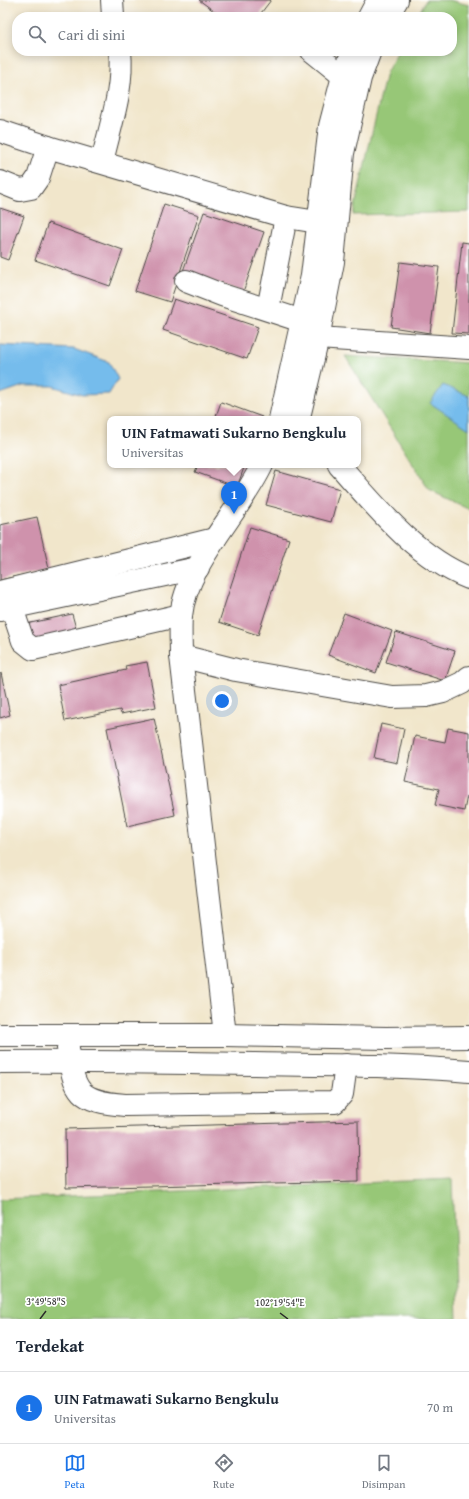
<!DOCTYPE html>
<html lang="id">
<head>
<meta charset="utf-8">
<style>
  :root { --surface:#fff; --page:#f6f6f7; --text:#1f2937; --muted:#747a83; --line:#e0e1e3; --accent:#1a73e8 }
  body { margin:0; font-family:"Gentium Book Plus",serif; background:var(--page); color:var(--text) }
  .you { position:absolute; left:222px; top:701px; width:14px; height:14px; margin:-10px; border:3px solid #fff; border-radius:50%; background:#1a73e8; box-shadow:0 0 0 6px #1a73e833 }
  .badge { display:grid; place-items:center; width:26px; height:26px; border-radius:50%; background:var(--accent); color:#fff; font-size:13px; font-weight:700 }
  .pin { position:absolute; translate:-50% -33px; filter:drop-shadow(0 1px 2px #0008) }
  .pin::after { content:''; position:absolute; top:21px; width:14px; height:12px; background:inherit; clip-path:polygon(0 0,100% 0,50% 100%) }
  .popup { position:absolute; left:107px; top:416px; width:254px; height:52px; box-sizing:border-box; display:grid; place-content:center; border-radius:8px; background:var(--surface); filter:drop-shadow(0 1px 3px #0005); font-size:13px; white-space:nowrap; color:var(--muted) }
  .popup b { font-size:15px; color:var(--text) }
  .popup::after { content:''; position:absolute; left:50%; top:100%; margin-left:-8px; border:8px solid transparent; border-top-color:var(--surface) }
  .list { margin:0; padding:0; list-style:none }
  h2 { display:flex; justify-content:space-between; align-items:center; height:52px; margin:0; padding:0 16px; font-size:17px }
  h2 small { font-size:13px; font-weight:400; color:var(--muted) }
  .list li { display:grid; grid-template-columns:26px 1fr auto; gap:12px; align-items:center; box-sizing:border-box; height:72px; padding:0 16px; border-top:1px solid var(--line) }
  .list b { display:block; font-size:15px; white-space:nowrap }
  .list p { margin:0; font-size:13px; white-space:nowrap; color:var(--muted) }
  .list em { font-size:13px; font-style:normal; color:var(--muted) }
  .icon { flex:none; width:22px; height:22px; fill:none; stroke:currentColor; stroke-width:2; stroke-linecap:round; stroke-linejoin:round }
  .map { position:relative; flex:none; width:469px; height:1319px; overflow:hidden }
  .search { position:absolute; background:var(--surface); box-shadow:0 2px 10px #0003; left:12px; right:12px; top:12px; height:44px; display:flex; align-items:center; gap:10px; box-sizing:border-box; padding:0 14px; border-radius:16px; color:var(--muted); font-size:15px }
  .sheet { height:124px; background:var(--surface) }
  nav { display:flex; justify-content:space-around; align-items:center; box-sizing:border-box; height:56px; border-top:1px solid var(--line); background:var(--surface); font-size:11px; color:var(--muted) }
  nav a { display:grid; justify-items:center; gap:2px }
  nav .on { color:var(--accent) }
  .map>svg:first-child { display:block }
  .green { fill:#97c777; stroke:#617951 }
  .water { fill:#75bcec; stroke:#50748c }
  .building { fill:#cf92ac }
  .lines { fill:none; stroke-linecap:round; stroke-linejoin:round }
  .minor-casing { stroke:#494743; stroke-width:24 }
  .minor { stroke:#fff; stroke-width:22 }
  .ticks { fill:none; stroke:#2b2b2b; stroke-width:1.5 }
  .ticks-label { font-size:10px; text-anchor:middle; fill:#2b2b2b; stroke:#fff; stroke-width:3.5; stroke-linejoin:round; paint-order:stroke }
</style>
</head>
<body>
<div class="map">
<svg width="469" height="1319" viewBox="0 0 469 1319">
  <rect width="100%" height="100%" fill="#fff"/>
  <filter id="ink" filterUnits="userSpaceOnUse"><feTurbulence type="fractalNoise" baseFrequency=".025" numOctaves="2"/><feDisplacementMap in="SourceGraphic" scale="8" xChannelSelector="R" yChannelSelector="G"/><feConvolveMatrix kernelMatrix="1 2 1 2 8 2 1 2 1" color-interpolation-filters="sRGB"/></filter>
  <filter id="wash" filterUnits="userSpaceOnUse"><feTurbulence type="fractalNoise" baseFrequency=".012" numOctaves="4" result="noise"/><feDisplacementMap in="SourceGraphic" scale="16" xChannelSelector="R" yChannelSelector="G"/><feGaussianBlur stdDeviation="0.9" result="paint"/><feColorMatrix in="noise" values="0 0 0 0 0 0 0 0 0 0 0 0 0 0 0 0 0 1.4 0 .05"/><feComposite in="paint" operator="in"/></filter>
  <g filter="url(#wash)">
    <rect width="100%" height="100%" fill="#f1e6cb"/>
    <!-- green -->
    <g class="green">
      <path d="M426,0H449L469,5V212L353,215L386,73L398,51H452V17H417Z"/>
      <path d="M345,356L469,363V509L429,490Z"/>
      <path d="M452,1179L457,1319H0V1199Z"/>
    </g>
    <!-- water -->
    <g class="water">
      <path d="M0,345L74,349L109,362L118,379L109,394L82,395L52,386H23L0,394Z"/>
      <path d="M443,385L469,396V429L430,403Z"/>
    </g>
    <g id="blocks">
      <!-- building -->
      <g class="building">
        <path d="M199,0H271L258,17H222Z"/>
        <path d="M164,204L199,215L170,302L135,291Z"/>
        <path d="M0,208L24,216L8,260L0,257Z"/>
        <path d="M204,212L264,232L243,292L183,271Z"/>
        <path d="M48,223L123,250L110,286L35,260Z"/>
        <path d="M462,242L469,243V334L452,333Z"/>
        <path d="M400,262L439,267L430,333L391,327Z"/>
        <path d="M174,299L258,327L247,359L163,330Z"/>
        <path d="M221,402L262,417V419H215Z"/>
        <path d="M198,465H245L237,487L195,472Z"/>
        <path d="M276,471L340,489L331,522L266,505Z"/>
        <path d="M37,517L49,569L0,580V525Z"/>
        <path d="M250,527L289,539L258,635L219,622Z"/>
        <path d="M344,613L392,631L376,673L328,655Z"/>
        <path d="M72,614L77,632L31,643L26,624Z"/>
        <path d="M396,632L455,651L445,681L386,662Z"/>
        <path d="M147,662L156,707L121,714L120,710L65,721L58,685L126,670L125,666Z"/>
        <path d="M1,673L10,715L0,718V674Z"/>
        <path d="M154,718L175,815L127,826L107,728Z"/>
        <path d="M381,724L404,729L397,763L374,758Z"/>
        <path d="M448,728L469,732V797L467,796L464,811L435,805L439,789L405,782L415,736L445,742Z"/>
        <path d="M358,1121L359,1181L66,1188L65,1129Z"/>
      </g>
    </g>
  </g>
  <g filter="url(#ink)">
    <use href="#blocks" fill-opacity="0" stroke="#494743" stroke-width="1"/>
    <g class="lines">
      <defs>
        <g id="minor">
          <path d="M112,0L113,17"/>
          <path d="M369,17L378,0"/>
          <path d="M387,17L397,0"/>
          <path d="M312,51L343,76"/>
          <path d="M0,131L48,147L286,217L318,222L333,223"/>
          <path d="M102,162C110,126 124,88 120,51"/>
          <path d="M0,182L20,190L31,188L38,178L48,147"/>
          <path d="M186,281L222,295L302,321"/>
          <path d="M268,309L286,217"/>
          <path d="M318,338L469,348"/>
          <path d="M280,419L312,276L330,126L343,76L353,51"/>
          <path d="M297,419L299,417L318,338L333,262L343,153L360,78L370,51"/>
          <path d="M262,465C240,512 186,564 181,616C180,629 181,643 181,656L236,670L392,697L426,696L443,692L462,683L469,677"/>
          <path d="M339,465C376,507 416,557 469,578"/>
          <path d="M0,592L215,539"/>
          <path d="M12,608L23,641L33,649L181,615"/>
          <path d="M0,610L198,568"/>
          <path d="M181,656L225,1035"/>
          <path d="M0,1035H225L386,1038L469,1037"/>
          <path d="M68,1048C74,1093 79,1101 125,1105L335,1102L342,1094L346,1065"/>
          <path d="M0,1062C85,1061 169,1063 254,1064C326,1065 398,1065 469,1071"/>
        </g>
      </defs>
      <!-- minor casing -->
      <use href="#minor" class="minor-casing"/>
      <!-- minor -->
      <use href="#minor" class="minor"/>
    </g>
  </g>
  <!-- ticks -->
  <path class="ticks" d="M280,1313L288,1319M40,1319L46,1311"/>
  <g class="ticks-label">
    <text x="46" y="1305">3°49'58"S</text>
    <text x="280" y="1306">102°19'54"E</text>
  </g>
</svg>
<div class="you"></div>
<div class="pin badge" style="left:234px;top:514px">1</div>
<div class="popup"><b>UIN Fatmawati Sukarno Bengkulu</b>Universitas</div>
<div class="search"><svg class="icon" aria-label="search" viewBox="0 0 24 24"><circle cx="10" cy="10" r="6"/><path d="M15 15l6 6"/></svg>Cari di sini</div>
</div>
<section class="sheet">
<h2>Terdekat<small></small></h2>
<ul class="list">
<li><span class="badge">1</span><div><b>UIN Fatmawati Sukarno Bengkulu</b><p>Universitas</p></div><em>70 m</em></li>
</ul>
</section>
<nav>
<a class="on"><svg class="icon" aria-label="map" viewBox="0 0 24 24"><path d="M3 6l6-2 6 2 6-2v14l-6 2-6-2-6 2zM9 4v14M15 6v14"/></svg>Peta</a>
<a><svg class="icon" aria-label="directions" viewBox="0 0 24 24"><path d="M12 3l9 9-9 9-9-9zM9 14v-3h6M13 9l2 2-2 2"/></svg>Rute</a>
<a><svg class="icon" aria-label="saved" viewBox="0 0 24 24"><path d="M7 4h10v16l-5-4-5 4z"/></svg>Disimpan</a>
</nav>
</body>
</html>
